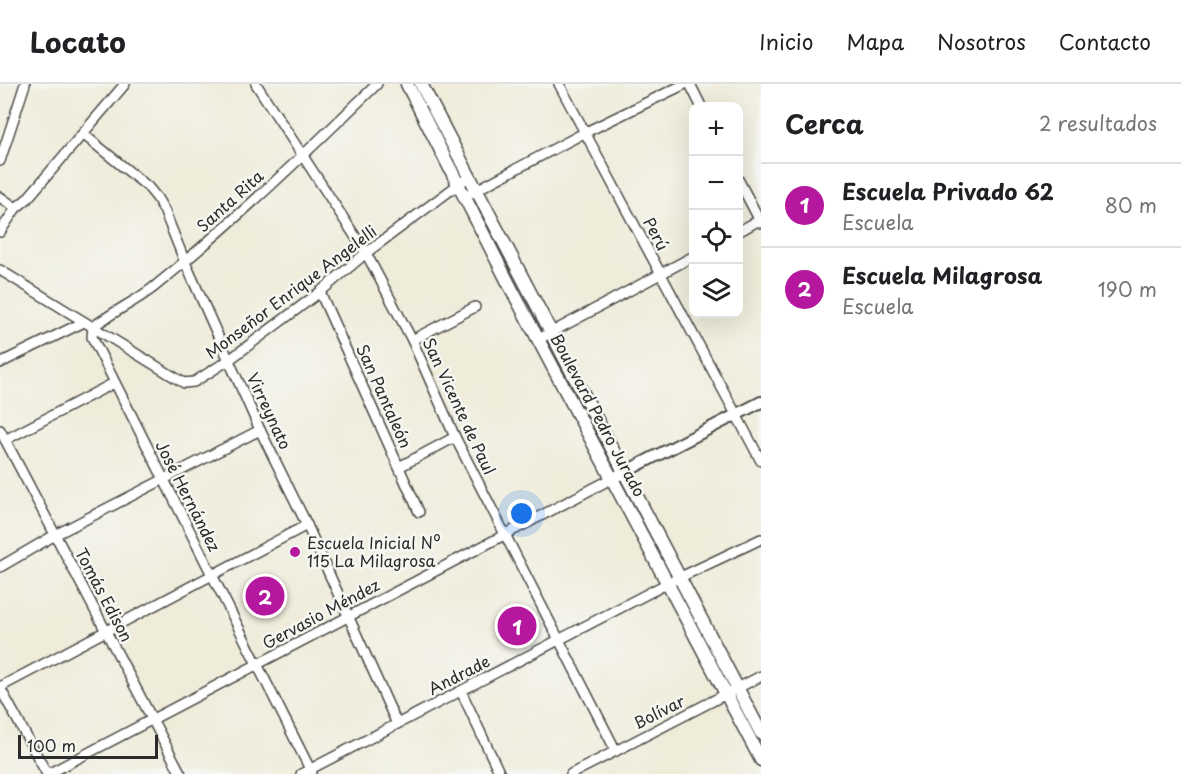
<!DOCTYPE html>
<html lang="es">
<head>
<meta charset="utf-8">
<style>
  :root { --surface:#fff; --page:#f2f2f2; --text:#202124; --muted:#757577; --line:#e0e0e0; --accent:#b5179e }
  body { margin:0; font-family:"Playpen Sans",sans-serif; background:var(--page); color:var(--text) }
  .controls { position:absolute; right:18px; top:18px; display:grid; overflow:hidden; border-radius:12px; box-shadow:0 6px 24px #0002 }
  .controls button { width:54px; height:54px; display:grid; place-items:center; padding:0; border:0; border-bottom:2px solid var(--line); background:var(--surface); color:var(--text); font:30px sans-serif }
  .scale { position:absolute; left:18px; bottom:15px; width:140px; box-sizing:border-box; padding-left:6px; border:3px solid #2b2b2b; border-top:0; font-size:16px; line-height:21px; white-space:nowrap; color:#2b2b2b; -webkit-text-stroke:4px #f6f6f2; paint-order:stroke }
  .you { position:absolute; left:522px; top:430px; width:21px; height:21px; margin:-15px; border:4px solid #fff; border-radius:50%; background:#1a73e8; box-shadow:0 0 0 9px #1a73e833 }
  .badge { display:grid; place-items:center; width:39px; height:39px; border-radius:50%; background:var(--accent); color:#fff; font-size:20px; font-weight:700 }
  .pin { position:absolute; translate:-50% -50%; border:3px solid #fff; box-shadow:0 2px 6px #0006 }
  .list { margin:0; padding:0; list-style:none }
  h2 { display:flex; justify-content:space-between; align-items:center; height:78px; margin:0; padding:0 24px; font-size:26px }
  h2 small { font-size:20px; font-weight:400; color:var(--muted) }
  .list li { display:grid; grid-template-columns:39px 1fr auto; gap:18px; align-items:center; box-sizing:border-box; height:84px; padding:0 24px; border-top:2px solid var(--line) }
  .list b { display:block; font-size:22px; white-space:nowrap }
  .list p { margin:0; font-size:20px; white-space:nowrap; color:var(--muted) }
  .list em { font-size:20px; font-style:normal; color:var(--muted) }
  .icon { flex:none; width:33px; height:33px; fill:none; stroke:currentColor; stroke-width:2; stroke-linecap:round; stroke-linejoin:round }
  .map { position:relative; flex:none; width:761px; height:690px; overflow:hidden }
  header { display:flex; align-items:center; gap:36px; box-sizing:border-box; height:84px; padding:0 30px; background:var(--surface); border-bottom:2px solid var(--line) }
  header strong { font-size:28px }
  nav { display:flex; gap:33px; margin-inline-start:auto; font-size:21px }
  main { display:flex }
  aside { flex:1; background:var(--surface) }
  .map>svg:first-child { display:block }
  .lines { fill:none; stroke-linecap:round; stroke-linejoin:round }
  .minor-casing { stroke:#484845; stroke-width:12 }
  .tertiary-casing { stroke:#484845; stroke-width:14 }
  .secondary-casing { stroke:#484845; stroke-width:15 }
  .minor { stroke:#fff; stroke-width:9 }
  .tertiary { stroke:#fff; stroke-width:10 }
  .secondary { stroke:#fff; stroke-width:12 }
  .poi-dot { fill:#b5179e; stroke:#f6f6f2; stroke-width:2 }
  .labels { text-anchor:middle; stroke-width:5; stroke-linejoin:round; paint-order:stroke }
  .street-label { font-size:16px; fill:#2b2b2b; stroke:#f6f6f2 }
  .poi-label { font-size:16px; fill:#2b2b2b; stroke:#f6f6f2; text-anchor:start }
</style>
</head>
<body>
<header>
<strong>Locato</strong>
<nav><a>Inicio</a><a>Mapa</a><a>Nosotros</a><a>Contacto</a></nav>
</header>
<main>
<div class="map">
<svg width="761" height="690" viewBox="0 0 761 690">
  <rect width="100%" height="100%" fill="#f6f6f2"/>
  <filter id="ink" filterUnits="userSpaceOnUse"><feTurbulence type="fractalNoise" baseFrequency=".0167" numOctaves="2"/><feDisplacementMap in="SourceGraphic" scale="12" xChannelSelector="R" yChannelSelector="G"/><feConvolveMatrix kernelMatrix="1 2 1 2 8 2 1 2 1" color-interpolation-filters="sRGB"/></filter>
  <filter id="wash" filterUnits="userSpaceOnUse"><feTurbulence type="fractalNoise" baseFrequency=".008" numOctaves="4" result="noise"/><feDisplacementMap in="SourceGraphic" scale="24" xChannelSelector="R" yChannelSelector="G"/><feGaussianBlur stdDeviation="1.35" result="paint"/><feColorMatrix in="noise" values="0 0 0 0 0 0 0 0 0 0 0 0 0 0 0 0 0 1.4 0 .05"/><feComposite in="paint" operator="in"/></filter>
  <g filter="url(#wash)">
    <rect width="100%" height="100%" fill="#efecda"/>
  </g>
  <g filter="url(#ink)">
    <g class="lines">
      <defs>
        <g id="minor">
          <path d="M256,0L366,169L412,256L455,353L616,667"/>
          <path d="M559,0L761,377"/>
          <path d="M690,0L701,22"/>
          <path d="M83,50L148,103L157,114L164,126L185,178L260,346L307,441L397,640"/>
          <path d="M0,77L25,0"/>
          <path d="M738,95L761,139"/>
          <path d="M465,112L584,49L685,0"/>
          <path d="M0,113L16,124"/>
          <path d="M0,148L16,124L27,115L125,0"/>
          <path d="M738,148L761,135"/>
          <path d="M0,186L184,299L194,298L229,276L320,208L366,169L463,97"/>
          <path d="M320,208L419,428"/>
          <path d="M93,243L92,253L312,689"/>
          <path d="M93,243C112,228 135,218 154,203C232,140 305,70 377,0"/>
          <path d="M539,255L694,172"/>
          <path d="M412,256L475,223"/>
          <path d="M0,279L84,238"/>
          <path d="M0,346L181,690"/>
          <path d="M5,356L114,299"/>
          <path d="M399,383L455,353"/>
          <path d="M0,483L55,451L260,346"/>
          <path d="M0,603L307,441"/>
          <path d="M0,604L47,690"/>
          <path d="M461,607L500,690"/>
          <path d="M48,690L613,394"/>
          <path d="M301,690L668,499L761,455"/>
          <path d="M571,690L761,592"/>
        </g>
        <path id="tertiary" d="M613,394L761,318"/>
        <g id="secondary">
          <path d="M407,0L512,206L761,676"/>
          <path d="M421,0L761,649"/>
        </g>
      </defs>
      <!-- minor casing -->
      <use href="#minor" class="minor-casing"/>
      <!-- tertiary casing -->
      <use href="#tertiary" class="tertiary-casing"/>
      <!-- secondary casing -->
      <use href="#secondary" class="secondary-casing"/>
      <!-- minor -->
      <use href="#minor" class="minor"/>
      <!-- tertiary -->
      <use href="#tertiary" class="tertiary"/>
      <!-- secondary -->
      <use href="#secondary" class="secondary"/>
    </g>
  </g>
  <!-- markers -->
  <circle class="poi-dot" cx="295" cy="468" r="6"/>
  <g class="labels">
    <!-- street labels -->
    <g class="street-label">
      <text transform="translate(230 117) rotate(-42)" y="6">Santa Rita</text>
      <text transform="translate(656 150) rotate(62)" y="6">Perú</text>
      <text transform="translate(291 208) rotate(-37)" y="6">Monseñor Enrique Angelelli</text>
      <text transform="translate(384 312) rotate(66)" y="6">San Pantaleón</text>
      <text transform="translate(459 322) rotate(65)" y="6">San Vicente de Paul</text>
      <text transform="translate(269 327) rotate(65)" y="6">Virreynato</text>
      <text transform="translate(598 331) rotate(62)" y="6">Boulevard Pedro Jurado</text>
      <text transform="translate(188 412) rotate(63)" y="6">José Hernández</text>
      <text transform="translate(104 511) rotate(62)" y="6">Tomás Edison</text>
      <text transform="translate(321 530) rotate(-28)" y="6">Gervasio Méndez</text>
      <text transform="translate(459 591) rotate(-27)" y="6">Andrade</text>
      <text transform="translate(659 628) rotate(-27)" y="6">Bolívar</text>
    </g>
    <!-- poi labels -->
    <g class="poi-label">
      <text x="307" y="465">Escuela Inicial Nº<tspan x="307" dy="18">115 La Milagrosa</tspan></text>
    </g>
  </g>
</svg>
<div class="controls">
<button>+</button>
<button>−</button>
<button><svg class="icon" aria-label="locate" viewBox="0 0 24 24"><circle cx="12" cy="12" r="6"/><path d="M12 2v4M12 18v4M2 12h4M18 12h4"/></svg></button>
<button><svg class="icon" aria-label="layers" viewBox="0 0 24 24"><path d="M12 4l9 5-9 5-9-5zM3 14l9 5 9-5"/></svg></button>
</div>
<div class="scale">100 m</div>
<div class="you"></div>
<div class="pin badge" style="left:517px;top:542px">1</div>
<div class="pin badge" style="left:265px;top:512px">2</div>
</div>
<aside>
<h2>Cerca<small>2 resultados</small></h2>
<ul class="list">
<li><span class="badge">1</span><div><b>Escuela Privado 62</b><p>Escuela</p></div><em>80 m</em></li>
<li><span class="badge">2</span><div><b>Escuela Milagrosa</b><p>Escuela</p></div><em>190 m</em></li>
</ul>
</aside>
</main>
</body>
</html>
